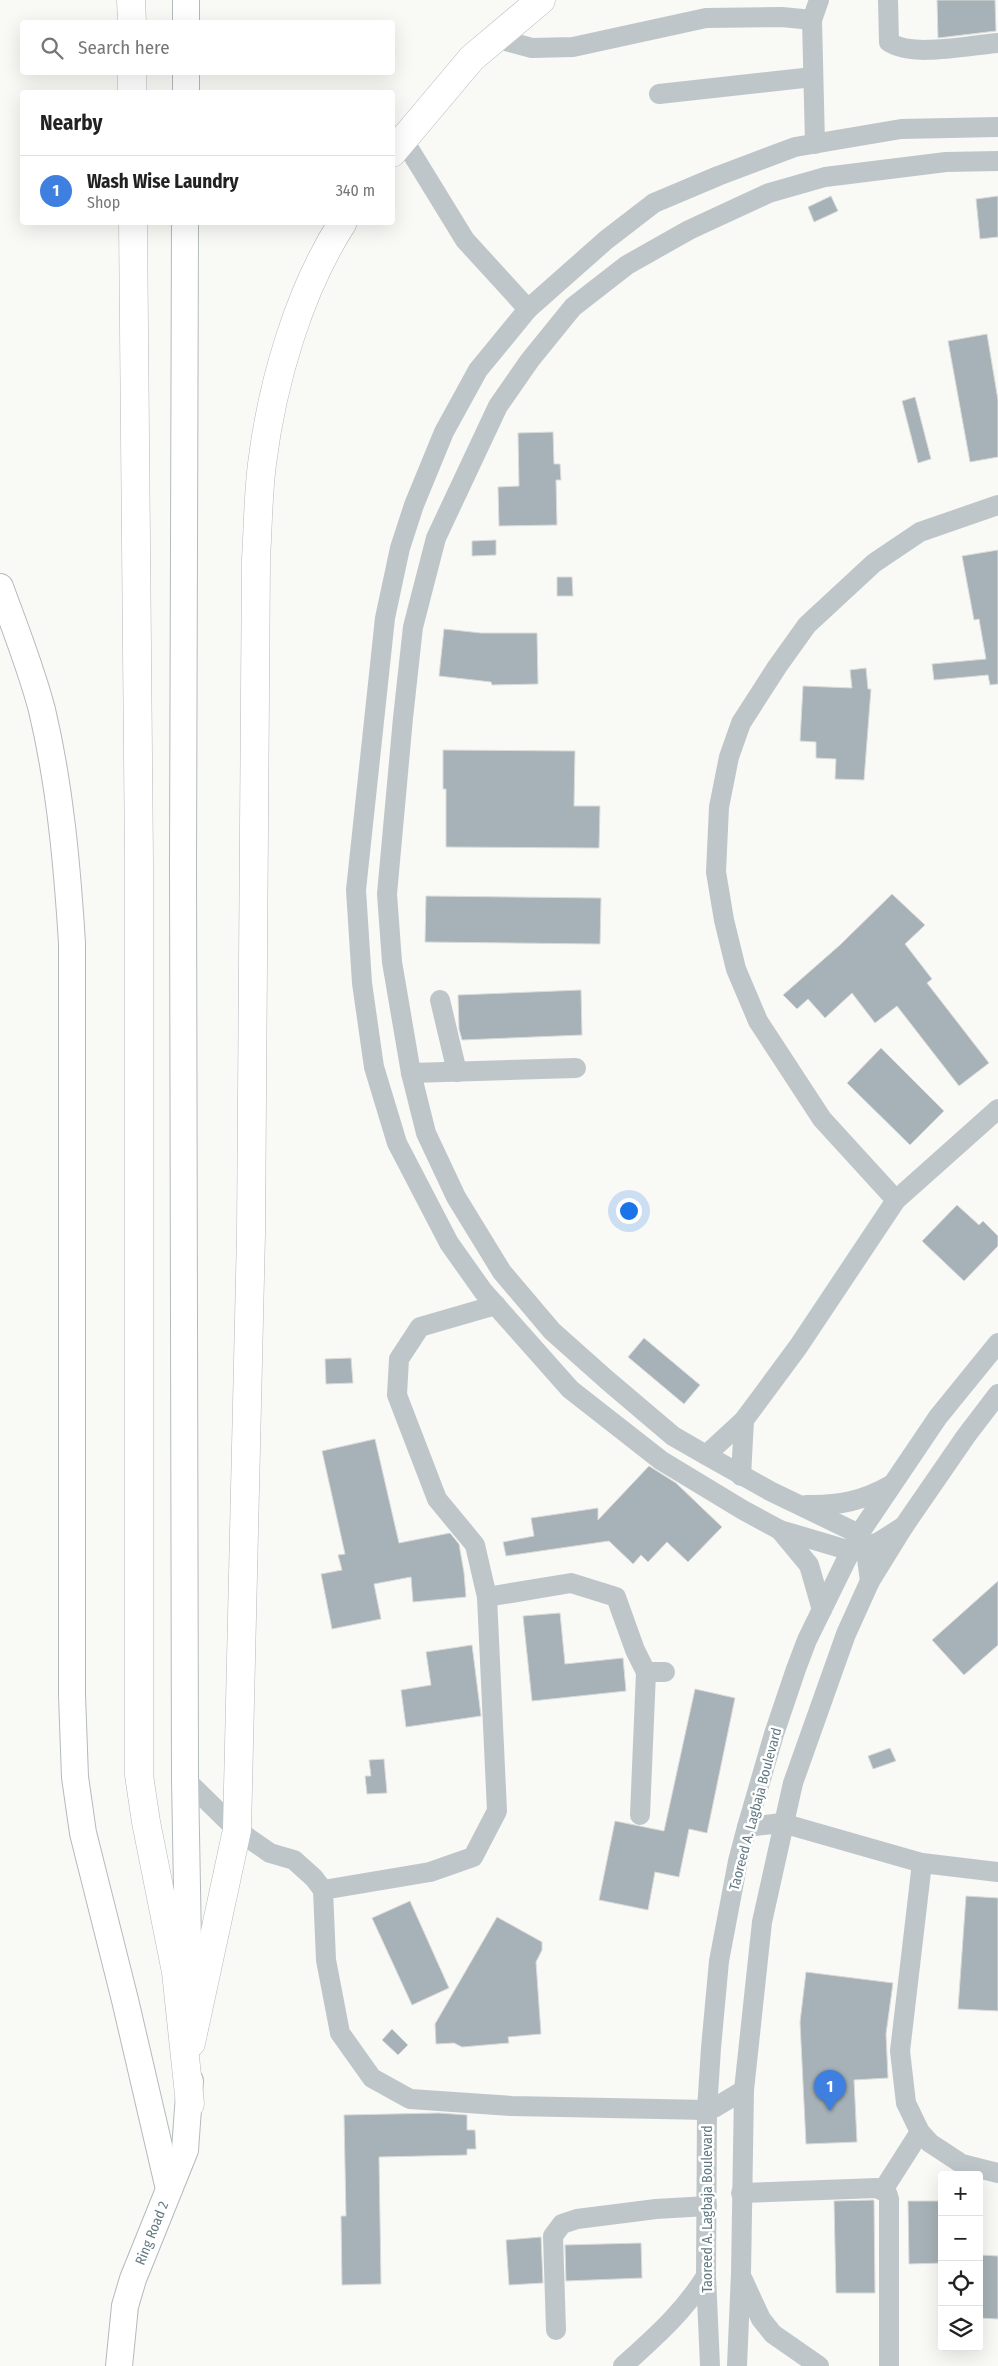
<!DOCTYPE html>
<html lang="en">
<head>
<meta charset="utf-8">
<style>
  :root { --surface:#fff; --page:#f2f2f2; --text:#222; --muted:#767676; --line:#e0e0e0; --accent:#ee3821 }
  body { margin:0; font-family:"Fira Sans Condensed",sans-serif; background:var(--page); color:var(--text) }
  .controls { position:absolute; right:15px; bottom:15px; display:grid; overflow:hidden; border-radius:5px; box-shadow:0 5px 20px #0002 }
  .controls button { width:45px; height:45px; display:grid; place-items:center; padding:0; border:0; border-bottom:1px solid var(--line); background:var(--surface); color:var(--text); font:25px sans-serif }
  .you { position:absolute; left:628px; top:1210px; width:18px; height:18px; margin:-12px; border:4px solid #fff; border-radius:50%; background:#1a73e8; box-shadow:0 0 0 8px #1a73e833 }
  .badge { display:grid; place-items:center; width:32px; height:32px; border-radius:50%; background:var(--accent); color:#fff; font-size:16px; font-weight:700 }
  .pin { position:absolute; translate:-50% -41px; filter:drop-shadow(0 1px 2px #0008) }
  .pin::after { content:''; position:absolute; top:26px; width:18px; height:15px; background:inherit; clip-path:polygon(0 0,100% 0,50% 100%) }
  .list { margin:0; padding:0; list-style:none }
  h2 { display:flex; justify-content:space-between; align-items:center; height:65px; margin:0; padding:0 20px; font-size:21px }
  h2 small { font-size:16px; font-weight:400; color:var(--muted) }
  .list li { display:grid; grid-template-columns:32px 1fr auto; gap:15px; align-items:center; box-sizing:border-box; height:70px; padding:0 20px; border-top:1px solid var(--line) }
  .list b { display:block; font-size:19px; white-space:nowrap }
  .list p { margin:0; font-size:16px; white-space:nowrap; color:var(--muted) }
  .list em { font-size:16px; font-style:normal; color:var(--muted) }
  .icon { flex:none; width:28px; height:28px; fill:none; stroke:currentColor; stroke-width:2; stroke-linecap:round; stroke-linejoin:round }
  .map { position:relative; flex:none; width:998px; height:2366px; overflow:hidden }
  .search { position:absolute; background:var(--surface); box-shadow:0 5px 20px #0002; left:20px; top:20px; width:375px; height:55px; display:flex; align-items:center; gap:12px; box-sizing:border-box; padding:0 18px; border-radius:5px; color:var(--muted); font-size:19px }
  .panel { position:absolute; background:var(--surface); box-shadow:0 5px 20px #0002; left:20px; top:90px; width:375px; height:135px; border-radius:5px }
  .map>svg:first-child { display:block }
  .building { fill:#a6b2b7; stroke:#dbdbd9 }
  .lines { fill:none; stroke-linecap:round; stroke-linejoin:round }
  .major-casing { stroke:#b3babe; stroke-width:28 }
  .highway-casing { stroke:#b3b9bc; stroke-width:29 }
  .minor { stroke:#bfc6c9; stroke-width:20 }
  .major { stroke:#fff; stroke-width:26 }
  .highway { stroke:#fff; stroke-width:28 }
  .labels { text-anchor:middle; stroke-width:5; stroke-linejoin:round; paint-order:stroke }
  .street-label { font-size:14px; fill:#627983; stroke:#fff }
</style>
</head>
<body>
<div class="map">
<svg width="998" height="2366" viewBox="0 0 998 2366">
  <rect width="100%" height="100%" fill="#f9f9f6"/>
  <!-- building -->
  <g class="building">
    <path d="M937,0H995L996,31L938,38Z"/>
    <path d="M831,196L838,211L814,222L808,207Z"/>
    <path d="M998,196V237L980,239L976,199Z"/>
    <path d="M987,334L998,400V457L970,462L948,341Z"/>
    <path d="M915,397L931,459L918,463L902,401Z"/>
    <path d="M553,432L554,464H560L561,480H556L557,525L499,526L498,487L519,486L518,433Z"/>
    <path d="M496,540V555L472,556V541Z"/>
    <path d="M998,550V684L990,685L988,675L934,680L932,664L986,659L979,619L974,620L962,556Z"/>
    <path d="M557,577H572L573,596H557Z"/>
    <path d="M444,629L481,633H537L538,684L492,685L491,682L439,676Z"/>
    <path d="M866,668L868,689H871L864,780L835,779L836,759L816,758V742L800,741L803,686L852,688L850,670Z"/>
    <path d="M443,750L575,751L574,806H600L599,848L446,847V789H443Z"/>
    <path d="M892,894L925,925L905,944L932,979L927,983L989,1063L959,1086L897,1006L875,1023L852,993L825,1018L808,999L797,1009L783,995L840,945Z"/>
    <path d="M426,896L601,898L600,944L425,942Z"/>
    <path d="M581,990L582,1035L462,1040L459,1029L458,995Z"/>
    <path d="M881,1048L944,1111L910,1145L847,1083Z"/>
    <path d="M957,1205L979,1225L983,1221L998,1236V1246L964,1281L922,1241Z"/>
    <path d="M644,1338L700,1385L684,1404L628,1357Z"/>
    <path d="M351,1358L353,1383L326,1384L325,1359Z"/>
    <path d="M375,1439L399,1543L450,1533L459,1544L464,1573L466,1597L413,1602L411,1577L374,1584L381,1619L332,1629L321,1574L342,1570L338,1555L345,1554L322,1451Z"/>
    <path d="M649,1466L676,1483L722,1527L688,1562L667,1542L648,1562L641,1555L633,1564L609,1541L506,1556L503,1542L534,1536L531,1518L598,1508V1520Z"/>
    <path d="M998,1581V1645L964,1675L932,1640Z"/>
    <path d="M560,1613L565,1664L623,1658L626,1691L532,1701L523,1616Z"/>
    <path d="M472,1645L481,1716L406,1727L401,1690L431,1685L426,1652Z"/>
    <path d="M695,1689L735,1698L707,1833L689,1829L679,1877L655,1872L648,1910L599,1900L615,1821L664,1831Z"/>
    <path d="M890,1748L896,1761L873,1769L868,1756Z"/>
    <path d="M384,1759L387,1793L367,1794L365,1776H371L369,1760Z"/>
    <path d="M966,1896L998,1898V2011L958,2009Z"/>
    <path d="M410,1901L449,1988L412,2005L372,1918Z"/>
    <path d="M497,1917L542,1942V1950L536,1962L541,2034L508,2037L509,2043L462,2047L454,2043L436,2044L435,2024Z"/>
    <path d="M806,1972L893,1983L886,2034L888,2078L854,2080L857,2142L806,2144L800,2022Z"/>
    <path d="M392,2029L408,2045L398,2055L382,2040Z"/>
    <path d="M439,2113L467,2115V2130H475L476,2149H467V2155L379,2157L381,2284L342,2285L341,2216H346L344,2115Z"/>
    <path d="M874,2200L875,2293H836L834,2201Z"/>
    <path d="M908,2201H940L941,2263L909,2264Z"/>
    <path d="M541,2237L543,2283L509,2285L506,2240Z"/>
    <path d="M641,2243L642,2278L566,2281L565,2245Z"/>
    <path d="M981,2255L998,2256V2319L979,2318V2262Z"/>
  </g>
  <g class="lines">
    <defs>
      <g id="major">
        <path d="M186,22V0"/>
        <path d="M186,92V72"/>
        <path d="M185,222L183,865L185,1779L189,1997"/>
        <path d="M0,587C15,628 31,668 42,710C60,786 67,864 72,943V1695L75,1777L83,1833L125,2000L169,2189"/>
        <path id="s1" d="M119,2366L125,2306L133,2279L185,2150L190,2081"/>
      </g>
      <g id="highway">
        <path d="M131,0L132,22"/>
        <path d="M132,72V92"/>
        <path d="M392,153L472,58L541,0"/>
        <path d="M133,222L139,862V1775L146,1822L176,1972L190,2104"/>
        <path d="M191,2043L237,1830L251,1234L256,559C258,527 258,495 262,464C272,383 299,290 343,222"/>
      </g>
    </defs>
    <!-- major casing -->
    <use href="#major" class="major-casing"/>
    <!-- highway casing -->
    <use href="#highway" class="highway-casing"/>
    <!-- minor -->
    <g class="minor">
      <path d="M888,0L889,42C913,58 969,45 998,43"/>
      <path d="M812,20L819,0"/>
      <path d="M494,38L532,48L573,47L706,18L782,17L812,20L815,144"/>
      <path d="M659,94L813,77"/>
      <path d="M403,139L465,240L528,309"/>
      <path d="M440,1000L457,1072"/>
      <path d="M411,1073L576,1068"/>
      <path d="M896,1200L822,1119L758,1021L736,969L724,920L716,872L719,807L729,757L741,723L777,667L807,625L874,563L920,532L998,505"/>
      <path d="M496,1305L420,1327L399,1359L397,1395L437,1499L475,1545L487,1597L497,1811L473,1857L430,1872L323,1890L326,1960L340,2033L372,2078L410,2099L512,2106L707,2110L714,2108L744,2090"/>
      <path d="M706,1455L744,1420L798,1347L896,1200L998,1109"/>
      <path d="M741,1476L744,1420"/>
      <path d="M806,1505C838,1506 863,1501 891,1485"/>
      <path d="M904,1526L879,1542L851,1551L780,1530L743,1510L662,1461L570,1389L483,1291L449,1243L397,1143L374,1067L362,983L356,890L385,618L400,548L414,505L444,432L478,370L528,309L606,240L654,203L718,176L795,147L901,129L998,127"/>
      <path d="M780,1530L809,1565L822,1610"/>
      <path d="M870,1581L867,1559L859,1534L770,1491L706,1455L673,1436L607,1380L552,1331L502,1272L456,1197L426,1133L411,1073L392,962L387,894L403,718L413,627L436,538L498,406L530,360L573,307L627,265L689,230L769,193L825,177L946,162L998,161"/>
      <path d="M487,1597L571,1583L616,1597L635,1650L646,1672H665"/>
      <path d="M185,1779L237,1830L270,1853L294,1860L314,1878L323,1890"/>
      <path d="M640,1815L646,1672"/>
      <path d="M747,1827L782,1823L922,1863L998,1872"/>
      <path d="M922,1863L900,2051L906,2103L920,2132L930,2143L962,2164L998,2173"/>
      <path d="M883,2190L920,2132"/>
      <path d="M741,2193L877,2188L887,2193L889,2199V2366"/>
      <path d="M743,2280L761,2319L773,2334L819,2366"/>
      <path d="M556,2330L553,2236L562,2224L577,2219L656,2209L707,2206"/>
      <path d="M623,2366C654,2338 684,2312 706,2276"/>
      <path d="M710,2366L706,2276L707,2110L711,2048L719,1961L738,1861L747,1827L774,1734L796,1669L807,1640L859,1534L938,1417L998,1343"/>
      <path d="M737,2366L741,2273L744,2090L762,1922L793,1783L846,1634L870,1581L904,1526L966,1436L998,1394"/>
    </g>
    <!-- major -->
    <use href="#major" class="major"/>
    <!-- highway -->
    <use href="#highway" class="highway"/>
  </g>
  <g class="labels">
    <!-- street labels -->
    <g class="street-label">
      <text transform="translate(755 1809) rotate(-75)" y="5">Taoreed A. Lagbaja Boulevard</text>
      <text transform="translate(707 2209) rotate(-90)" y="5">Taoreed A. Lagbaja Boulevard</text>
      <text dy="5" stroke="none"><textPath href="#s1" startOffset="138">Ring Road 2</textPath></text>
    </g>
  </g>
</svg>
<div class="controls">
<button>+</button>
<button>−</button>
<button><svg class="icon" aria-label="locate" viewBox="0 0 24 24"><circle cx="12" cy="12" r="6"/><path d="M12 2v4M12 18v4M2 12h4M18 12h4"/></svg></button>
<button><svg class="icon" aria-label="layers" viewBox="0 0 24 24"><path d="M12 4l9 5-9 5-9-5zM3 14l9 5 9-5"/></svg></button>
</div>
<div class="you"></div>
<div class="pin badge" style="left:830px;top:2111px;background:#3f7fe0">1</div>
<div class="search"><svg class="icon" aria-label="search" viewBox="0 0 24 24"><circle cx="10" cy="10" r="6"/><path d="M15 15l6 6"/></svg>Search here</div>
<section class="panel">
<h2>Nearby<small></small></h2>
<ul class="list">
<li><span class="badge" style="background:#3f7fe0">1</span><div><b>Wash Wise Laundry</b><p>Shop</p></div><em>340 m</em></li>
</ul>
</section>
</div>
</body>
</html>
